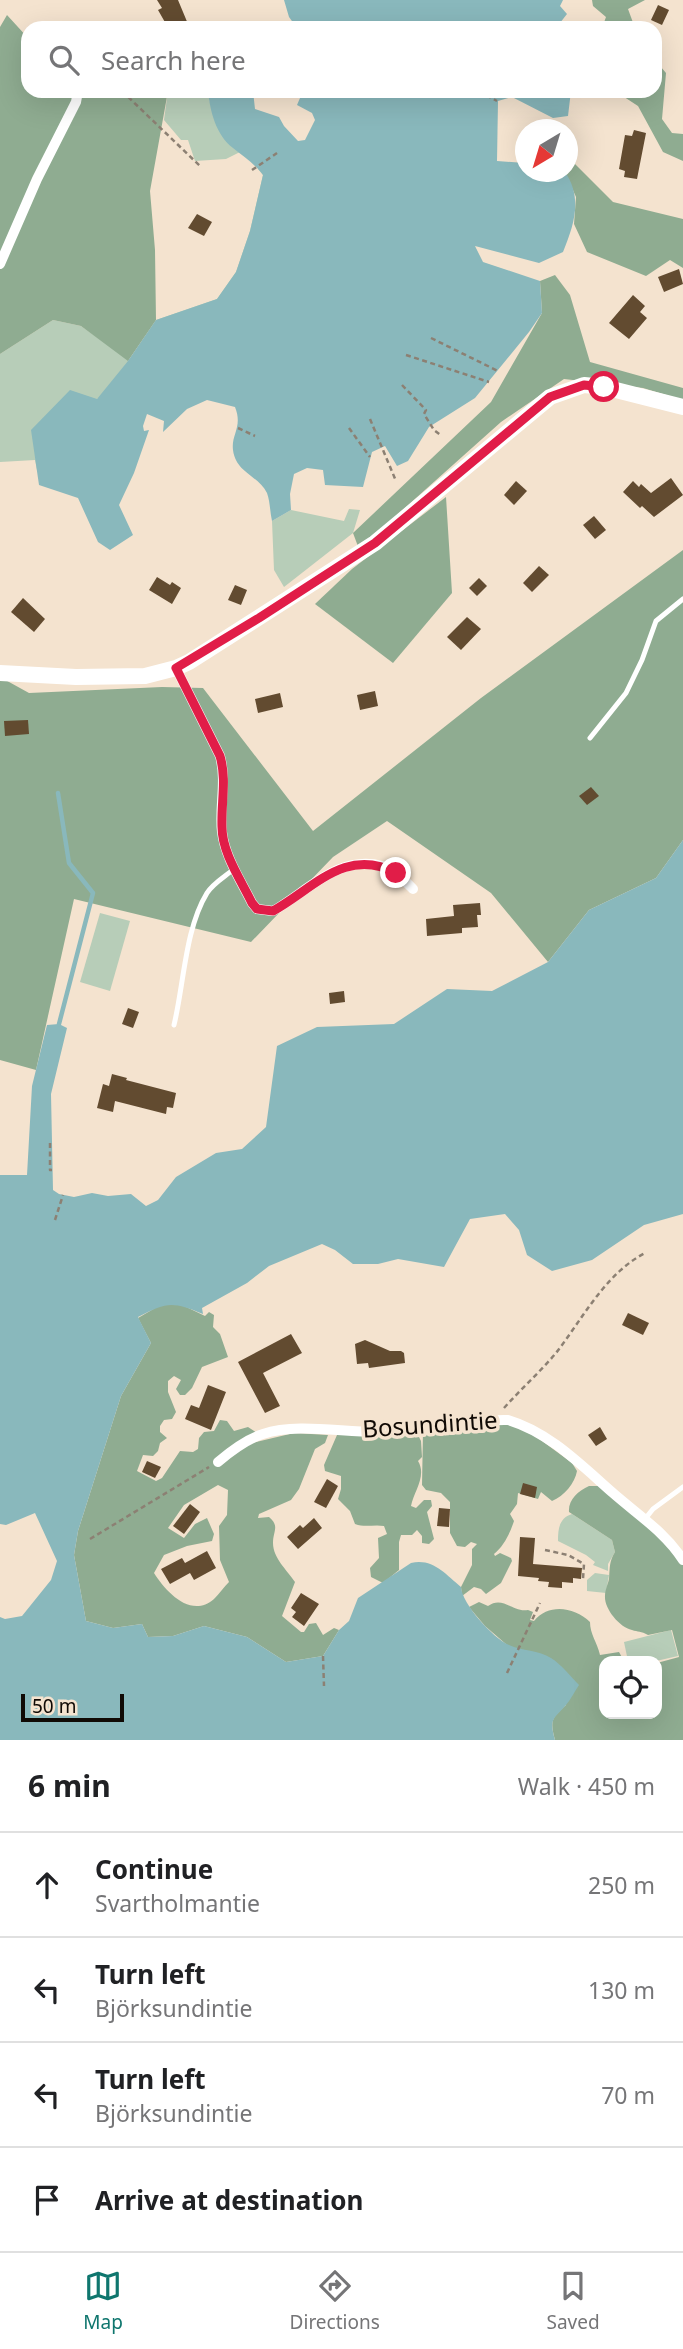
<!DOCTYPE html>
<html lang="en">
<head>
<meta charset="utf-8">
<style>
  :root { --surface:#fff; --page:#f6f6f6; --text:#202124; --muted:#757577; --line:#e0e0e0; --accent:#0f766e }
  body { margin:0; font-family:"Noto Sans",sans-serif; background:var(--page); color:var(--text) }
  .controls { position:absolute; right:21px; bottom:21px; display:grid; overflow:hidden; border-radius:14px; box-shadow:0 7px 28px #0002 }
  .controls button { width:63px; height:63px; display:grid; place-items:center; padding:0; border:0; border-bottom:2px solid var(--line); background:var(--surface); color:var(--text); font:35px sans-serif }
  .compass { position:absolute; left:515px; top:119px; width:63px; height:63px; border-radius:50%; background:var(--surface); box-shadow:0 7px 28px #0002; rotate:218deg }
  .scale { position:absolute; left:21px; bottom:18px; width:103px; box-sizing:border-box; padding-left:7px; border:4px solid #100a05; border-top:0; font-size:19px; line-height:24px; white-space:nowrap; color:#100a05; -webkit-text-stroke:5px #f4e3cf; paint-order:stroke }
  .stop { position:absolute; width:21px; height:21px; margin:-16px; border:5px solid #e11d48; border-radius:50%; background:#fff }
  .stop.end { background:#e11d48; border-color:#fff; box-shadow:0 2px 7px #0008 }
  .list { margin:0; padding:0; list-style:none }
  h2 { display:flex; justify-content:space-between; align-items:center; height:91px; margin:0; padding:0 28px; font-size:30px }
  h2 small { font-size:23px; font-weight:400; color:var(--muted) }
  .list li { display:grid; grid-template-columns:46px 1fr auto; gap:21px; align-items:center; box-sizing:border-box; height:105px; padding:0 28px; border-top:2px solid var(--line) }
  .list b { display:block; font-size:26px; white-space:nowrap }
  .list p { margin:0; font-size:23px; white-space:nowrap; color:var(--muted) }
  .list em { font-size:23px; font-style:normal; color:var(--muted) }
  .icon { flex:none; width:38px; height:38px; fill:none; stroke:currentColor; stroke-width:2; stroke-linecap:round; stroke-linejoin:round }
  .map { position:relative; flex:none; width:683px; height:1740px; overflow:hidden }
  .search { position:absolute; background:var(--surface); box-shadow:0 7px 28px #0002; left:21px; right:21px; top:21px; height:77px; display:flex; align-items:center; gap:18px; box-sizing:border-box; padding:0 24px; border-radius:21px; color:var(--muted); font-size:26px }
  .sheet { height:511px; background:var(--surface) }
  nav { display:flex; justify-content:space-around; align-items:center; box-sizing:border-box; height:98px; border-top:2px solid var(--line); background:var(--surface); font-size:19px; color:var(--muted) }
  nav a { display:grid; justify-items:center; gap:4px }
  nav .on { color:var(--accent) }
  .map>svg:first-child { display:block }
  .green { fill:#b7cdb8 }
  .forest { fill:#8fac91; fill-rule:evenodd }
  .water { fill:#89b8bc }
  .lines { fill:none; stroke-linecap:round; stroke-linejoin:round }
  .stream { stroke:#89b8bc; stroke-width:4.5 }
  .building { fill:#624b30 }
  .path { stroke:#8c8073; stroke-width:2.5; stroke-dasharray:5 3.5; stroke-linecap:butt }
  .lane { stroke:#fff; stroke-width:5 }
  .street { stroke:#fff; stroke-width:10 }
  .secondary { stroke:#fff; stroke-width:16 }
  .route { stroke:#e11d48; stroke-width:9 }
  .labels { text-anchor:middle; stroke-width:7; stroke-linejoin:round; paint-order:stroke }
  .street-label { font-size:24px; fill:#100a05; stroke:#f4e3cf }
</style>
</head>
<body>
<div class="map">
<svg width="683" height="1740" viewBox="0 0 683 1740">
  <rect width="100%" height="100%" fill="#f4e3cf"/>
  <!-- green -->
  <g class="green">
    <path d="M168,91H208C210,111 223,142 240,152L226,159L195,161L188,140H181L164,120Z"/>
    <path d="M268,163L269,279L97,399L37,470L35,460L0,462V354L53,320L81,326L129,360L156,320L217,299L236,272L250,231L263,175L258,169Z"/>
    <path d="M349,509L360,510L353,533L284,587L274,570L272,521L291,510L344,521Z"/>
    <path d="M100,913L130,921L110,991L80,982Z"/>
    <path d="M572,1514L612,1540L615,1552L608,1564V1571L593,1565L595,1562L586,1555L558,1541C558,1529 559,1518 572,1514Z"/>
    <path d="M595,1573L609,1575L606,1593L587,1591V1580Z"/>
    <path d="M671,1630L678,1656L656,1661H628L624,1642Z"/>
  </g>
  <!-- forest -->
  <g class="forest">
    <path d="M592,0H645L628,9L635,28H602L606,17L593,6Z"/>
    <path d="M7,15L28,38V91H168L150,191L155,250L156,320L128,361L81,326L53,320L0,354V27Z"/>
    <path d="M655,60L666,73L662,119L672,133L683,134V161L663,152L638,106L615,91H655Z"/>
    <path d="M568,157L613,202L683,219V268L670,260L646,276L587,252L574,224L576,197L565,172H568Z"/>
    <path d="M555,275L570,295L590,362L683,388V400L643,388L564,379L501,422L359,549L353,533L491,402L542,313L540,281Z"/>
    <path d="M446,497L452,593L393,663L315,604L352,569Z"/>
    <path d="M683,550V840L656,878L589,910L548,962L491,893L387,821L333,857L251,942L74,899L36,1070L0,1060V677L29,693L162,687L203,688L313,831L481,698Z"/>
    <path d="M178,1303L205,1316L209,1312L214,1315L213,1327L220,1334L228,1357L202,1367L192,1388L185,1395H180L176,1389L181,1380L174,1376L168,1381V1392L176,1412L172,1419L164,1420L160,1426V1432L167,1438L160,1443L158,1451L153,1456L143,1455L137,1471L156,1481L162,1478L180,1451L193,1452L198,1449L199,1438L204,1432L214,1431L220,1420L227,1421L234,1431L248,1427L257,1433L252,1443L294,1433L328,1435L325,1443L315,1449L299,1489L291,1500L259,1514L258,1518L269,1517C280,1526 273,1531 273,1543C273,1558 287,1570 295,1582L282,1616L301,1632H304L309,1624L316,1623L323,1635L334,1628L339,1630L323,1656L286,1662L247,1637L204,1626L173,1636L148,1637L142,1624L113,1628L86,1621L74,1555L78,1531L121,1396L151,1343L138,1318L162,1304ZM218,1485L228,1490L227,1515L219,1526L220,1560L229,1582C224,1587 219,1594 214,1599C191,1619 166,1592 154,1573L164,1555L187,1546L212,1541L214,1534L207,1518L195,1524L184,1538L168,1528L184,1505Z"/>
    <path d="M519,1424L572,1463L577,1471C575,1483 564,1496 552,1501L541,1492L538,1499L518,1493L517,1504L510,1514L514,1521C510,1533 504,1546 494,1554L495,1556L500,1553L511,1558L512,1561L501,1583L486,1594L481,1589L474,1587L462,1596L461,1587L472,1565V1549L477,1544L471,1542L465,1547L457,1546L450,1533V1502L441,1493L426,1490L422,1485L423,1432L477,1425Z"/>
    <path d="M417,1433L421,1441L422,1457L418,1461C427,1476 414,1491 411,1506L416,1508L424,1500H431L432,1506L427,1512L434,1539L429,1544L422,1543V1536L417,1530L412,1535H401L399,1542V1570L383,1583L371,1577L370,1568L379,1558L378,1538L387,1534L384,1526C373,1524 366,1528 355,1524L350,1511L338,1499L341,1489V1476L325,1471L324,1465L337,1435Z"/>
    <path d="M589,1486H600L658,1534L683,1563V1740H555C550,1721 551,1718 566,1705L507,1645L485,1626L469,1607L479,1602L488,1606C503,1595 513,1613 528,1610L533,1612L530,1620L534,1621C549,1603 574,1607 590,1622C590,1634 597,1642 600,1655L619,1652L624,1661H604V1714H657V1663L679,1657L672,1630L648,1635C641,1631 638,1632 632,1630C619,1627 604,1608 605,1596C605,1590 608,1584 609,1579C610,1567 609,1562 615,1552L612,1540L569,1512C568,1500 578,1491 589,1486Z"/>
  </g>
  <!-- water -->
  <g class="water">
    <path d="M284,0H563L560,6L567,14L556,28H297L289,17Z"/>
    <path d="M208,91H253L255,109L279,117L284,126L298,141L305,140L315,120L312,113L297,105L303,91H571L568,116L553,118L512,97L498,101L497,161L525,163L526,172H565C583,198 574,225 563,252L539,263L475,246L483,262L540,281L542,313L529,332L475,398L429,427L408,461L397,466L385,446L372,452L363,487L325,485L323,470L307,468L294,474L290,494L291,510L272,521C270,512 270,501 267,493C258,475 236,473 233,450C231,434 243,427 235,407L207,400L187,409L163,432L164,421L147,414L143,426L144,431L149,430L134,473L119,505L133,535L110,550L98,542L78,498L39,485L31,430L70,390L97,399L128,361L156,320L217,299L236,272L250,231L263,175C255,164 243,156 233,148C216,135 210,111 208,91Z"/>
    <path d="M683,840V1214L644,1225L592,1260L552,1271L527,1255L519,1230L505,1214L470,1219L444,1267L398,1259L378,1264H353L335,1250L322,1244L269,1266L247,1283L202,1308L203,1314C172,1301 167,1302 138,1317L151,1343L121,1396L78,1531L74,1555L86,1621L113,1628L142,1624L148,1637L173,1636L204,1626L247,1637L286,1662L323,1656L339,1630L349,1621L358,1598L411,1563C433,1558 445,1574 461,1587C462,1604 493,1638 509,1645C522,1651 539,1650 551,1658C561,1664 571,1677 579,1685C575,1691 571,1699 566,1705C553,1720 549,1718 555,1740H0V1617L5,1619L22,1616L51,1580L57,1561L35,1513L6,1525L0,1524V1175H27L32,1086L47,1025L59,1024L67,1028L51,1094L53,1190L59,1194L74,1197L92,1193L108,1196L131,1194L146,1206L158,1200L176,1177L216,1153L242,1149L266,1127L277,1046L317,1027L394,1024L447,989L492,991L548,962L589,910L656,878Z"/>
  </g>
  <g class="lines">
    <!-- stream -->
    <path class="stream" d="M58,793L69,863L93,893L59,1024"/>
  </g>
  <!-- building -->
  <g class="building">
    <path d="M157,0H178L188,24L180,28H173L169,21L166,24L158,10L162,8Z"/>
    <path d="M658,5L669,10L662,25L651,20Z"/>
    <path d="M634,130L646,133L637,179L624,177L625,171L619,169L625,135L632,136Z"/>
    <path d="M197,214L212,222L204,236L188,228Z"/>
    <path d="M679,269L683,284L664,292L658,277Z"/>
    <path d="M633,295L645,306L640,312L647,318L629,339L609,323Z"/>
    <path d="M671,478L683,495L654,517L642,506L640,508L623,492L633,481L639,487L641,484L651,493Z"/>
    <path d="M516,481L527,491L514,505L504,495Z"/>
    <path d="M594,516L606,530L595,539L583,525Z"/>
    <path d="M539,566L549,575L532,592L523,583Z"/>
    <path d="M157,577L170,585L172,582L181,588L172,604L149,590Z"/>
    <path d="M479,578L487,586L477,596L469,588Z"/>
    <path d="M235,585L247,590L241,605L228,600Z"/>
    <path d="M23,598L45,619L34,632L11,612Z"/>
    <path d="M467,617L481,629L461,650L447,637Z"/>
    <path d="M375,691L378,706L360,710L357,695Z"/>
    <path d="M280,693L283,707L258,713L255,699Z"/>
    <path d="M28,720L29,734L5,736L4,721Z"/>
    <path d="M591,787L599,796L587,805L579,796Z"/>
    <path d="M480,903L481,915H477L478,927L462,928V933L427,936L426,919L454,916L453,905Z"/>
    <path d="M344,991L345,1002L330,1004L329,993Z"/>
    <path d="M128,1008L139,1012L133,1028L122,1024Z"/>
    <path d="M112,1074L127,1078L126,1080L176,1093L173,1108L167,1107L166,1114L115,1101L113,1112L97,1108L103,1084L109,1086Z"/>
    <path d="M628,1313L649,1323L643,1335L622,1325Z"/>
    <path d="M291,1334L302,1353L263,1373L280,1406L265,1413L238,1362Z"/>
    <path d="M365,1340L390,1351H401L404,1353L405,1363L369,1368L368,1363L357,1364L355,1344Z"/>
    <path d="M208,1385L226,1392L211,1430L185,1419L191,1405L199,1408Z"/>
    <path d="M600,1427L607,1439L596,1446L588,1435Z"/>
    <path d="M147,1461L161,1467L155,1478L142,1472Z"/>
    <path d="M327,1479L338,1486L326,1508L314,1502Z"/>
    <path d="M523,1483L537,1487L535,1498L520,1494Z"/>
    <path d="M190,1504L200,1512L184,1534L173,1526Z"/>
    <path d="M439,1508L450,1509L449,1527L437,1526Z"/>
    <path d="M314,1518L322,1528L298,1549L287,1537L300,1525L303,1528Z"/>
    <path d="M520,1537L535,1538L533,1564L582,1568L581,1579L573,1578V1583L562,1582V1588L548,1587L549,1582L538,1581L539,1578L518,1576Z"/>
    <path d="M207,1551L216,1568L194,1580L190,1573L170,1584L161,1569L182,1558L185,1563Z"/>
    <path d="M301,1593L319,1604L304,1626L292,1617L296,1612L291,1608Z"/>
  </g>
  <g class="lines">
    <!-- path -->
    <g class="path">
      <path d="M122,91L200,166"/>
      <path d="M479,91L497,101"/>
      <path d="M252,170L277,153"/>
      <path d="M431,338L498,371"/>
      <path d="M406,355L489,382"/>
      <path d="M402,385L426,410L424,414L434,430L442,436"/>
      <path d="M370,419L396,481"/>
      <path d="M238,428L255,436"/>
      <path d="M349,428L370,457"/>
      <path d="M50,1143V1170H52"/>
      <path d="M55,1220L63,1195"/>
      <path d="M504,1408C521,1389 540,1372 556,1353C583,1318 605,1274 645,1253"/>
      <path d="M90,1539L209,1467"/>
      <path d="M545,1550L568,1555L584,1564L583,1579"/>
      <path d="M323,1656L324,1686"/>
      <path d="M507,1673L540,1603"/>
    </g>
    <!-- lane -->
    <g class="lane">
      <path d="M590,738L626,693L642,660L656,621L683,599"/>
      <path d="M174,1025C184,984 185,929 207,893C213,883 226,876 235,868"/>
      <path d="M645,1519L653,1509L683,1487"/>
    </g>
    <!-- street -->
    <g class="street">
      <path d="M0,264L37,179L76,102L78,91"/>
      <path d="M176,668L220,756C227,782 219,806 222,832C225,857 241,881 252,903L257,909L273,911C307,892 339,854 382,866C394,869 405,881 413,889"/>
      <path d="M218,1462C231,1451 247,1439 263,1434C296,1423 340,1432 375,1432C419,1431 463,1419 508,1420C549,1432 581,1465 613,1493C638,1515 665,1532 683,1560"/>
    </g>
    <!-- secondary -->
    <path class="secondary" d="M0,673L76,677L145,676L176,668L189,662L375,543L550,397L584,385L604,387L683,407"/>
  </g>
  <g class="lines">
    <!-- route -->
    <path class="route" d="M396,873C346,846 313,889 273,911L257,909L252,903C241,880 222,853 222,827C221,802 227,780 220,756L176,668L259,618L375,543L550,397L584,385L604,387"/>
  </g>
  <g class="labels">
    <!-- street labels -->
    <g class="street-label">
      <text transform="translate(430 1425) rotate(-4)" y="8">Bosundintie</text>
    </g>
  </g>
</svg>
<div class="controls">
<button><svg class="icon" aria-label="locate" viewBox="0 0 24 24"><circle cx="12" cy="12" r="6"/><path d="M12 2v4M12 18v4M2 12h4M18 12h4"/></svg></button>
</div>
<svg class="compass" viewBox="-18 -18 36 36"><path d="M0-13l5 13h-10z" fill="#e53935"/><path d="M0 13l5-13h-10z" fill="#757577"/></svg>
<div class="scale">50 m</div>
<div class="stop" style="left:604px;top:387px"></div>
<div class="stop end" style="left:396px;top:873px"></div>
<div class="search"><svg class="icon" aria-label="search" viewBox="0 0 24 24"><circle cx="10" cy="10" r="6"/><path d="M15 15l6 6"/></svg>Search here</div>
</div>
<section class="sheet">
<h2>6 min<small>Walk · 450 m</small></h2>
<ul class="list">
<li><svg class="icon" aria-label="ahead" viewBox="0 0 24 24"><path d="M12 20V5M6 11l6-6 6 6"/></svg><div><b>Continue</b><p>Svartholmantie</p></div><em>250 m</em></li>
<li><svg class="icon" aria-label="left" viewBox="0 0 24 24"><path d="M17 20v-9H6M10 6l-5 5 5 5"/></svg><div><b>Turn left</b><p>Björksundintie</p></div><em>130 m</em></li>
<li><svg class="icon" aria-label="left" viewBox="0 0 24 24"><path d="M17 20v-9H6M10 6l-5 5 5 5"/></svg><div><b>Turn left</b><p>Björksundintie</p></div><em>70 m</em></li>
<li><svg class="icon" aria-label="arrive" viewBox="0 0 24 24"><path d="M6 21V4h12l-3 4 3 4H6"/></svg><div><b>Arrive at destination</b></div></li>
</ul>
</section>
<nav>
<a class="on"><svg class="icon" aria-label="map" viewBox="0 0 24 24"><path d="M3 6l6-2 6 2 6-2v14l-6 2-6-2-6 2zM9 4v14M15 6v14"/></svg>Map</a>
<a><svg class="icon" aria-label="directions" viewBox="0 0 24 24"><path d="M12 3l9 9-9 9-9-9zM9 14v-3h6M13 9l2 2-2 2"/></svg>Directions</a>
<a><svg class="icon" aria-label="saved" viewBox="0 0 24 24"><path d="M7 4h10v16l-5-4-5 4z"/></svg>Saved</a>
</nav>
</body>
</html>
